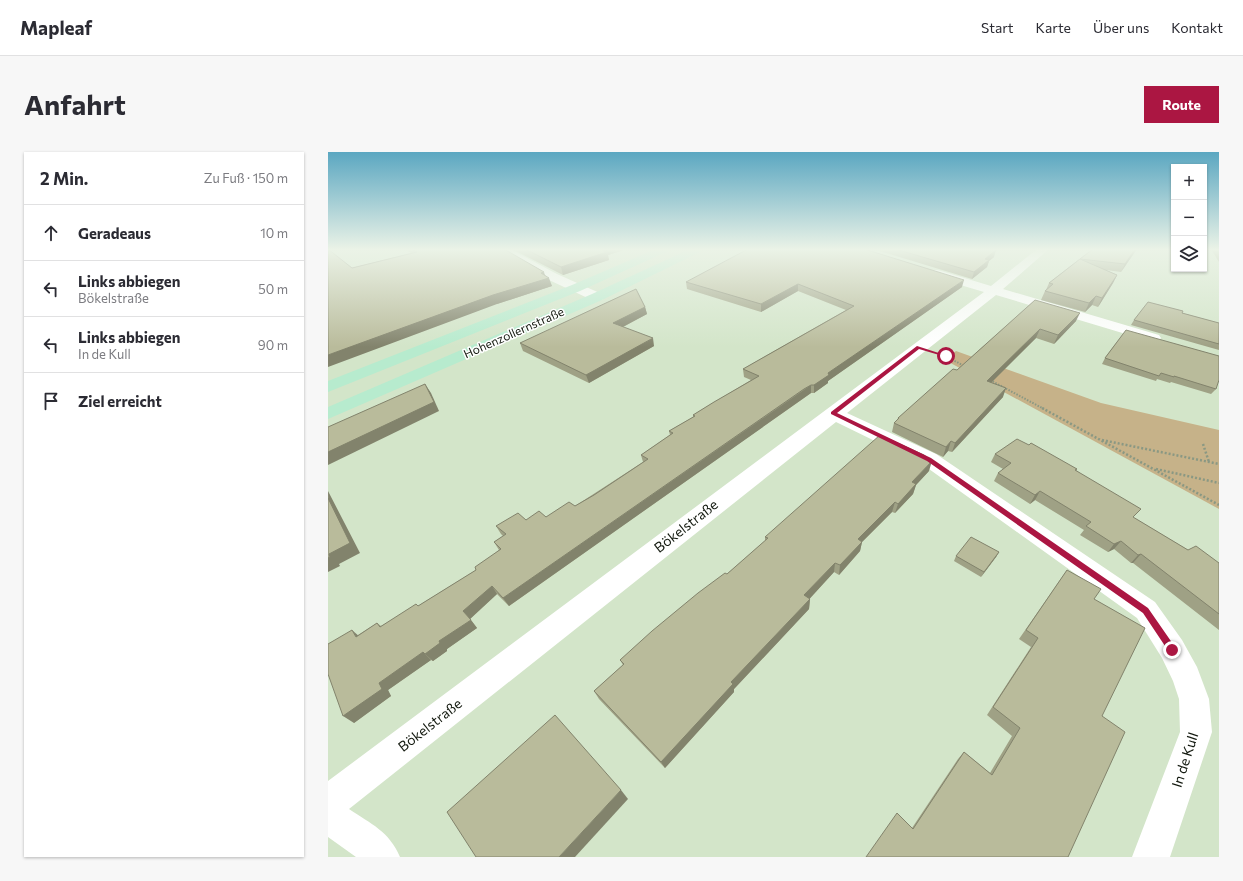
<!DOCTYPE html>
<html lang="de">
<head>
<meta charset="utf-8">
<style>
  :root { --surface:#fff; --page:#f7f7f7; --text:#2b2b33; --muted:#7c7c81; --line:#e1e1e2; --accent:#ab1642 }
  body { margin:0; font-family:Commissioner,sans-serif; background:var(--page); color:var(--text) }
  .controls { position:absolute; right:12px; top:12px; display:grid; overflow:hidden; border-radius:0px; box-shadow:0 1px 3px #0004 }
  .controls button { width:36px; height:36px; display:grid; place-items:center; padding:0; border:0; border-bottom:1px solid var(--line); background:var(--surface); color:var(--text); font:20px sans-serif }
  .stop { position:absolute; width:12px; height:12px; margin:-9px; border:3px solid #ab1642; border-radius:50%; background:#fff }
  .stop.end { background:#ab1642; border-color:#fff; box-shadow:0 1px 4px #0008 }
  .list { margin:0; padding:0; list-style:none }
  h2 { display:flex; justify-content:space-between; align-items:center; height:52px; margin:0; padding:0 16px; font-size:17px }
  h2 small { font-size:13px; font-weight:400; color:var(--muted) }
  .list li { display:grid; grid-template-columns:26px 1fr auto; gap:12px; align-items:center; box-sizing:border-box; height:56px; padding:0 16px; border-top:1px solid var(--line) }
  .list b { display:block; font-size:15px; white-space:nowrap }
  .list p { margin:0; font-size:13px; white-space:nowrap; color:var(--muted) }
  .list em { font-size:13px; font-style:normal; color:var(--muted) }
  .icon { flex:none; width:22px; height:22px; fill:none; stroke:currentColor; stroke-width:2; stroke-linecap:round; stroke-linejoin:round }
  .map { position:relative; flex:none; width:891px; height:705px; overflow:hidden; border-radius:0px }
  header { display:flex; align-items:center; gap:24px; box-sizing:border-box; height:56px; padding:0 20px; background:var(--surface); border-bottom:1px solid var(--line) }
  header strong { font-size:19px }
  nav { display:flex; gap:22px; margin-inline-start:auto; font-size:14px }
  .intro { display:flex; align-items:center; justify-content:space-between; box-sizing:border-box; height:96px; padding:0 24px }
  h1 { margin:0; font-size:28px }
  .button { padding:10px 18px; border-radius:0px; background:var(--accent); color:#fff; font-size:14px; font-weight:700 }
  main { display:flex; gap:24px; padding:0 24px }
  aside { flex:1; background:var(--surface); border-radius:0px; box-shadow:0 1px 3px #0004 }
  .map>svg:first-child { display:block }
  .green { fill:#c6b289 }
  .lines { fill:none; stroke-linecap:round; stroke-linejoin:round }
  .path-far1 { stroke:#8a9883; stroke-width:2; stroke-dasharray:1.5 1.5; stroke-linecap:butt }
  .path { stroke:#8a9883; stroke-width:2.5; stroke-dasharray:2 2; stroke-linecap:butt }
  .street { fill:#fff; fill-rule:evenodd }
  .primary { fill:#b7ebce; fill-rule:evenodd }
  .wall { fill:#9fa185 }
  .shaded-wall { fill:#82836c }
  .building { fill:#b9bb9b; stroke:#82836c }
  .route { fill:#ab1642 }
  .labels { text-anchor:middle; stroke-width:3; stroke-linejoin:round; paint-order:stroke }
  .far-street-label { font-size:12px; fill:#13190f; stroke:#fff }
  .street-label { font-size:14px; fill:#13190f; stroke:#fff }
</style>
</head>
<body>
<header>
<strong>Mapleaf</strong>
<nav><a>Start</a><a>Karte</a><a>Über uns</a><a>Kontakt</a></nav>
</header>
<div class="intro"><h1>Anfahrt</h1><a class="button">Route</a></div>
<main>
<aside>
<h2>2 Min.<small>Zu Fuß · 150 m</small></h2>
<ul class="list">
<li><svg class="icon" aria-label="ahead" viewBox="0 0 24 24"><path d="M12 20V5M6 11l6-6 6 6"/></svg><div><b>Geradeaus</b></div><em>10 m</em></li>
<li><svg class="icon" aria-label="left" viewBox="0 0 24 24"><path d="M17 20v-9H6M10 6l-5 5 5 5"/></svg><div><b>Links abbiegen</b><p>Bökelstraße</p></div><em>50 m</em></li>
<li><svg class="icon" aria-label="left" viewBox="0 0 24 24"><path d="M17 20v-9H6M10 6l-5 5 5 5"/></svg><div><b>Links abbiegen</b><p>In de Kull</p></div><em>90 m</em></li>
<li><svg class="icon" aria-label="arrive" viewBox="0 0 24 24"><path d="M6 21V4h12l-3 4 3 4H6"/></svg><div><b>Ziel erreicht</b></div></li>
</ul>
</aside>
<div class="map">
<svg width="891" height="705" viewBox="0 0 891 705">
  <rect width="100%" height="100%" fill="#d3e5c9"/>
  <!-- green -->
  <path class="green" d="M628,199L773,251L891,278V357L617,208Z"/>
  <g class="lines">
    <!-- path-far1 -->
    <g class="path-far1">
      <path d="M616,203L636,214"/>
      <path d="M662,228L716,257"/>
    </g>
    <!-- path -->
    <g class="path">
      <path d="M714,256L891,353"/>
      <path d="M774,288L891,312"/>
      <path d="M875,292L881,310"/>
      <path d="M828,317L891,331"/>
    </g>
    <!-- street -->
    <g class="street">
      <path d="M169,97H182L229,122L274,142L276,145L274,148H264L221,128Z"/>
      <path d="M709,97H721L675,137L831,183L833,186L831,189L826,190L821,189L668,143L519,261L608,302L827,450L854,488L869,515L881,547L884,580L842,705H804L852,580L851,547L845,529L834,506L809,466L594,312L508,270L21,657C43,672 61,679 72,705H28L0,685V629L656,140L602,124L600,121L602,118H610L663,134Z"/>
    </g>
    <!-- primary -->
    <g class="primary">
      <path d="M328,97H342L340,99L252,139L0,240V229L244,133Z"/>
      <path d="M362,97H376L374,99L274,148L0,267V255L264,142Z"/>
    </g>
  </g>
  <!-- wall -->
  <g class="wall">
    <path d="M77,97H176L217,123L224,134L169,152L24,116L83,101L78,98Z"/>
    <path d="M184,97H299L280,103L281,108L235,123Z"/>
    <path d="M545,97H661L666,105L661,109L659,115L644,127Z"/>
    <path d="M755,97H809L793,120L778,118L789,123L785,131L770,155L764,153L757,160L713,148L717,139L718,138L721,131L763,98Z"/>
    <path d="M883,97H891V110Z"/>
    <path d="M358,130L634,135L500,229V231L486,241H483L476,246L181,454L169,442L142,467L149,476L119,497V499L105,509L103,508L60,538L63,544L26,571L30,483L49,471L53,474L90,454L148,418L171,398L166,390L175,384L173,382L168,374L198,368L218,365L247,354L315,310L313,303L342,283L341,279L365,265V263L423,228L416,225L415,217L518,158L470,139L433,160L359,137Z"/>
    <path d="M707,148L748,169L726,192L708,186L663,230L675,245L624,300L620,299L615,305L564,280L566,271L569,268L570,266L629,218Z"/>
    <path d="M317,155L319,162L295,175L326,194L261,231L195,199L192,191Z"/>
    <path d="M854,161L891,171V198L803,173L806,168Z"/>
    <path d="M798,178L888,237L883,242L843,230L842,231L829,227L828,229L774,212L777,206Z"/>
    <path d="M701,293L749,317L748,318L806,366L860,398L891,411V478L805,411H803L786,397L780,400L752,383L756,378L707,348L702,352L666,329L670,321L675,317L663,310L667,302Z"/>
    <path d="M601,319L588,333L585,342L567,361L564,360L534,390L532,399L511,423L506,420L481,447H482L481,457L406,537V540L337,616L271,547L266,539L295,513L292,508L399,422L437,389V385Z"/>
    <path d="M671,400L668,405L653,425L626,409L628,404Z"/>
    <path d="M739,418L766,447L774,564L538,705L584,676L630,607L636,600L662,621L684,584L659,563L703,495L691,487Z"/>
  </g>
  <!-- shaded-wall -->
  <g class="shaded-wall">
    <path d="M272,97H299L280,103L281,108L235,123L233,115Z"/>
    <path d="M807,97H809L793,120L797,112Z"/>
    <path d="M668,98L666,105L661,109L659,115L644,127L646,120L657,107Z"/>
    <path d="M216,120L218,127L221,126L224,134L169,152L0,215V203Z"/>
    <path d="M789,123L785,131L770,155L774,146Z"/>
    <path d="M636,128L634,135L500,229V231L486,241V233L500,221Z"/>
    <path d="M470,132V139L433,160V152Z"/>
    <path d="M768,144L764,153L757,160L761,151Z"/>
    <path d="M317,155L319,162L287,179L285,171Z"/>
    <path d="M752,161L748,169L726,192L730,183Z"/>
    <path d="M712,177L708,186L656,238L659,229Z"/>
    <path d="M325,186L326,194L261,231L258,223Z"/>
    <path d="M97,232L103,241L111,259L0,313V300Z"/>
    <path d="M483,233V241L181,454L175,446Z"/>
    <path d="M678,236L675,245L624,300L627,291Z"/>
    <path d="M623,289L620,299L615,305L618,295Z"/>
    <path d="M604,309L601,319L588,333L585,342L567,361L570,352L584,330Z"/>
    <path d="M0,339L32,401L11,412L12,414L0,420V406L1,402Z"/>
    <path d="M712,339L707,348L702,352L707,343Z"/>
    <path d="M567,350L564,360L534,390L532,399L511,423L512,413L530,387Z"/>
    <path d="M793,389L786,397L780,400L786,392Z"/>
    <path d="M671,400L668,405L653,425L656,420Z"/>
    <path d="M813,402L805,411H803L810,403Z"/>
    <path d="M507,411L506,420L476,453V443Z"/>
    <path d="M164,434L169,442L142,467L135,459Z"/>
    <path d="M482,447L481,457L406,537V540L337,616L333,610L403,530Z"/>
    <path d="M143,468L149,476L119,497V499L105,509L97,502L111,489Z"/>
    <path d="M24,478L33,486L28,485Z"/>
    <path d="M95,500L103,508L60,538L63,544L26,571L15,564L51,531Z"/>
    <path d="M293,638L300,647L247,705H231Z"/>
  </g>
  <!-- building -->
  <g class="building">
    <path d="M0,97L24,116L89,100L84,97H176L216,120L213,121L221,126L165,143L0,203Z"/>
    <path d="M197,97H272H271L279,100L233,115Z"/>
    <path d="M420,97H536L636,128L500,221L501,223L486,233H483L476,237L175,446L164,434L135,459L143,468L111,489L112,491L97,502L95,500L51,531L54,537L15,564L0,522V492L24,478L28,485L49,471L52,475L88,452L90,454L148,418L147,415L173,397L166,390L178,382L168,374L190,361L198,368L211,359L218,365L241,350L247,354L266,343L320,307L313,303L345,281L341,279L367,264L365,263L386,250L431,224L415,217L526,154L470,132L433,152L358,130Z"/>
    <path d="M567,97H661L668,98L657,107L661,108L646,120Z"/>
    <path d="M765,97H807L797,112L752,107Z"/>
    <path d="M752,107L789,123L774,146L768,144L761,151L717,139L725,132L721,131Z"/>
    <path d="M308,137L317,155L285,171L325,186L258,223L192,191Z"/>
    <path d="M707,148L752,161L730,183L712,177L659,229L678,236L627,291L623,289L618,295L566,271L571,266H570L625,217L629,218Z"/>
    <path d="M820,150L855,159L854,161L891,171V192L806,168Z"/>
    <path d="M798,178L891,204V228L888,237L846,224V225L833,221L831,224L777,206Z"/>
    <path d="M97,232L106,250L0,300V275Z"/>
    <path d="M552,283L596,303L604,309L584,330L588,332L570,352L567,350L530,387L534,390L512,413L507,411L476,443L482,447L403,530L405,532L333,610L266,539L296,512L292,508L324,479L370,441L397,421L399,422L440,386L437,385Z"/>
    <path d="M689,287L701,293L703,291L749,317L747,318L813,357L805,365L860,398L868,394L891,411V462L813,402L810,403L793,389L786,392L758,374L763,370L712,339L707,343L670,321L683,311L667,302Z"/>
    <path d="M0,346L22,391L1,402L2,405L0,406Z"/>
    <path d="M643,385L671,400L656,420L628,404Z"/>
    <path d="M739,418L773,437L766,447L817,476L774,564L797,580L740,705H538L569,661L585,677L636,600L664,623L692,576L665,555L710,486L698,478Z"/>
    <path d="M227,563L293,638L231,705H148L119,660Z"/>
  </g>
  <!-- sky -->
  <linearGradient id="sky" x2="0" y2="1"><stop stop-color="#5ba7c1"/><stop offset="0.5" stop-color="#ebf3e7"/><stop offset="1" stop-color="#ebf3e7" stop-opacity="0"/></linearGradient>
  <rect width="891" height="195" fill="url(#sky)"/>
  <!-- route -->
  <path class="route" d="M589,194L620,204L618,205L591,197L509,261L603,306L820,456L847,495L848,498L847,500H841L815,461L599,309L503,262V260Z"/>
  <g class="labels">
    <!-- far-street labels -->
    <g class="far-street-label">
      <text transform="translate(186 181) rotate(-24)" y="4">Hohenzollernstraße</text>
    </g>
    <!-- street labels -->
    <g class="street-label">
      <text transform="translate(358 374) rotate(-38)" y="5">Bökelstraße</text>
      <text transform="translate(102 573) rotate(-38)" y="5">Bökelstraße</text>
      <text transform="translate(857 608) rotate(-72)" y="5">In de Kull</text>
    </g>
  </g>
</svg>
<div class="controls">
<button>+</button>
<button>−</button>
<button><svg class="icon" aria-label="layers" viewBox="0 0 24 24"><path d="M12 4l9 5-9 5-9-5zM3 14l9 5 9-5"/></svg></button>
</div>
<div class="stop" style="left:618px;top:204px"></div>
<div class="stop end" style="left:844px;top:498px"></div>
</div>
</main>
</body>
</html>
